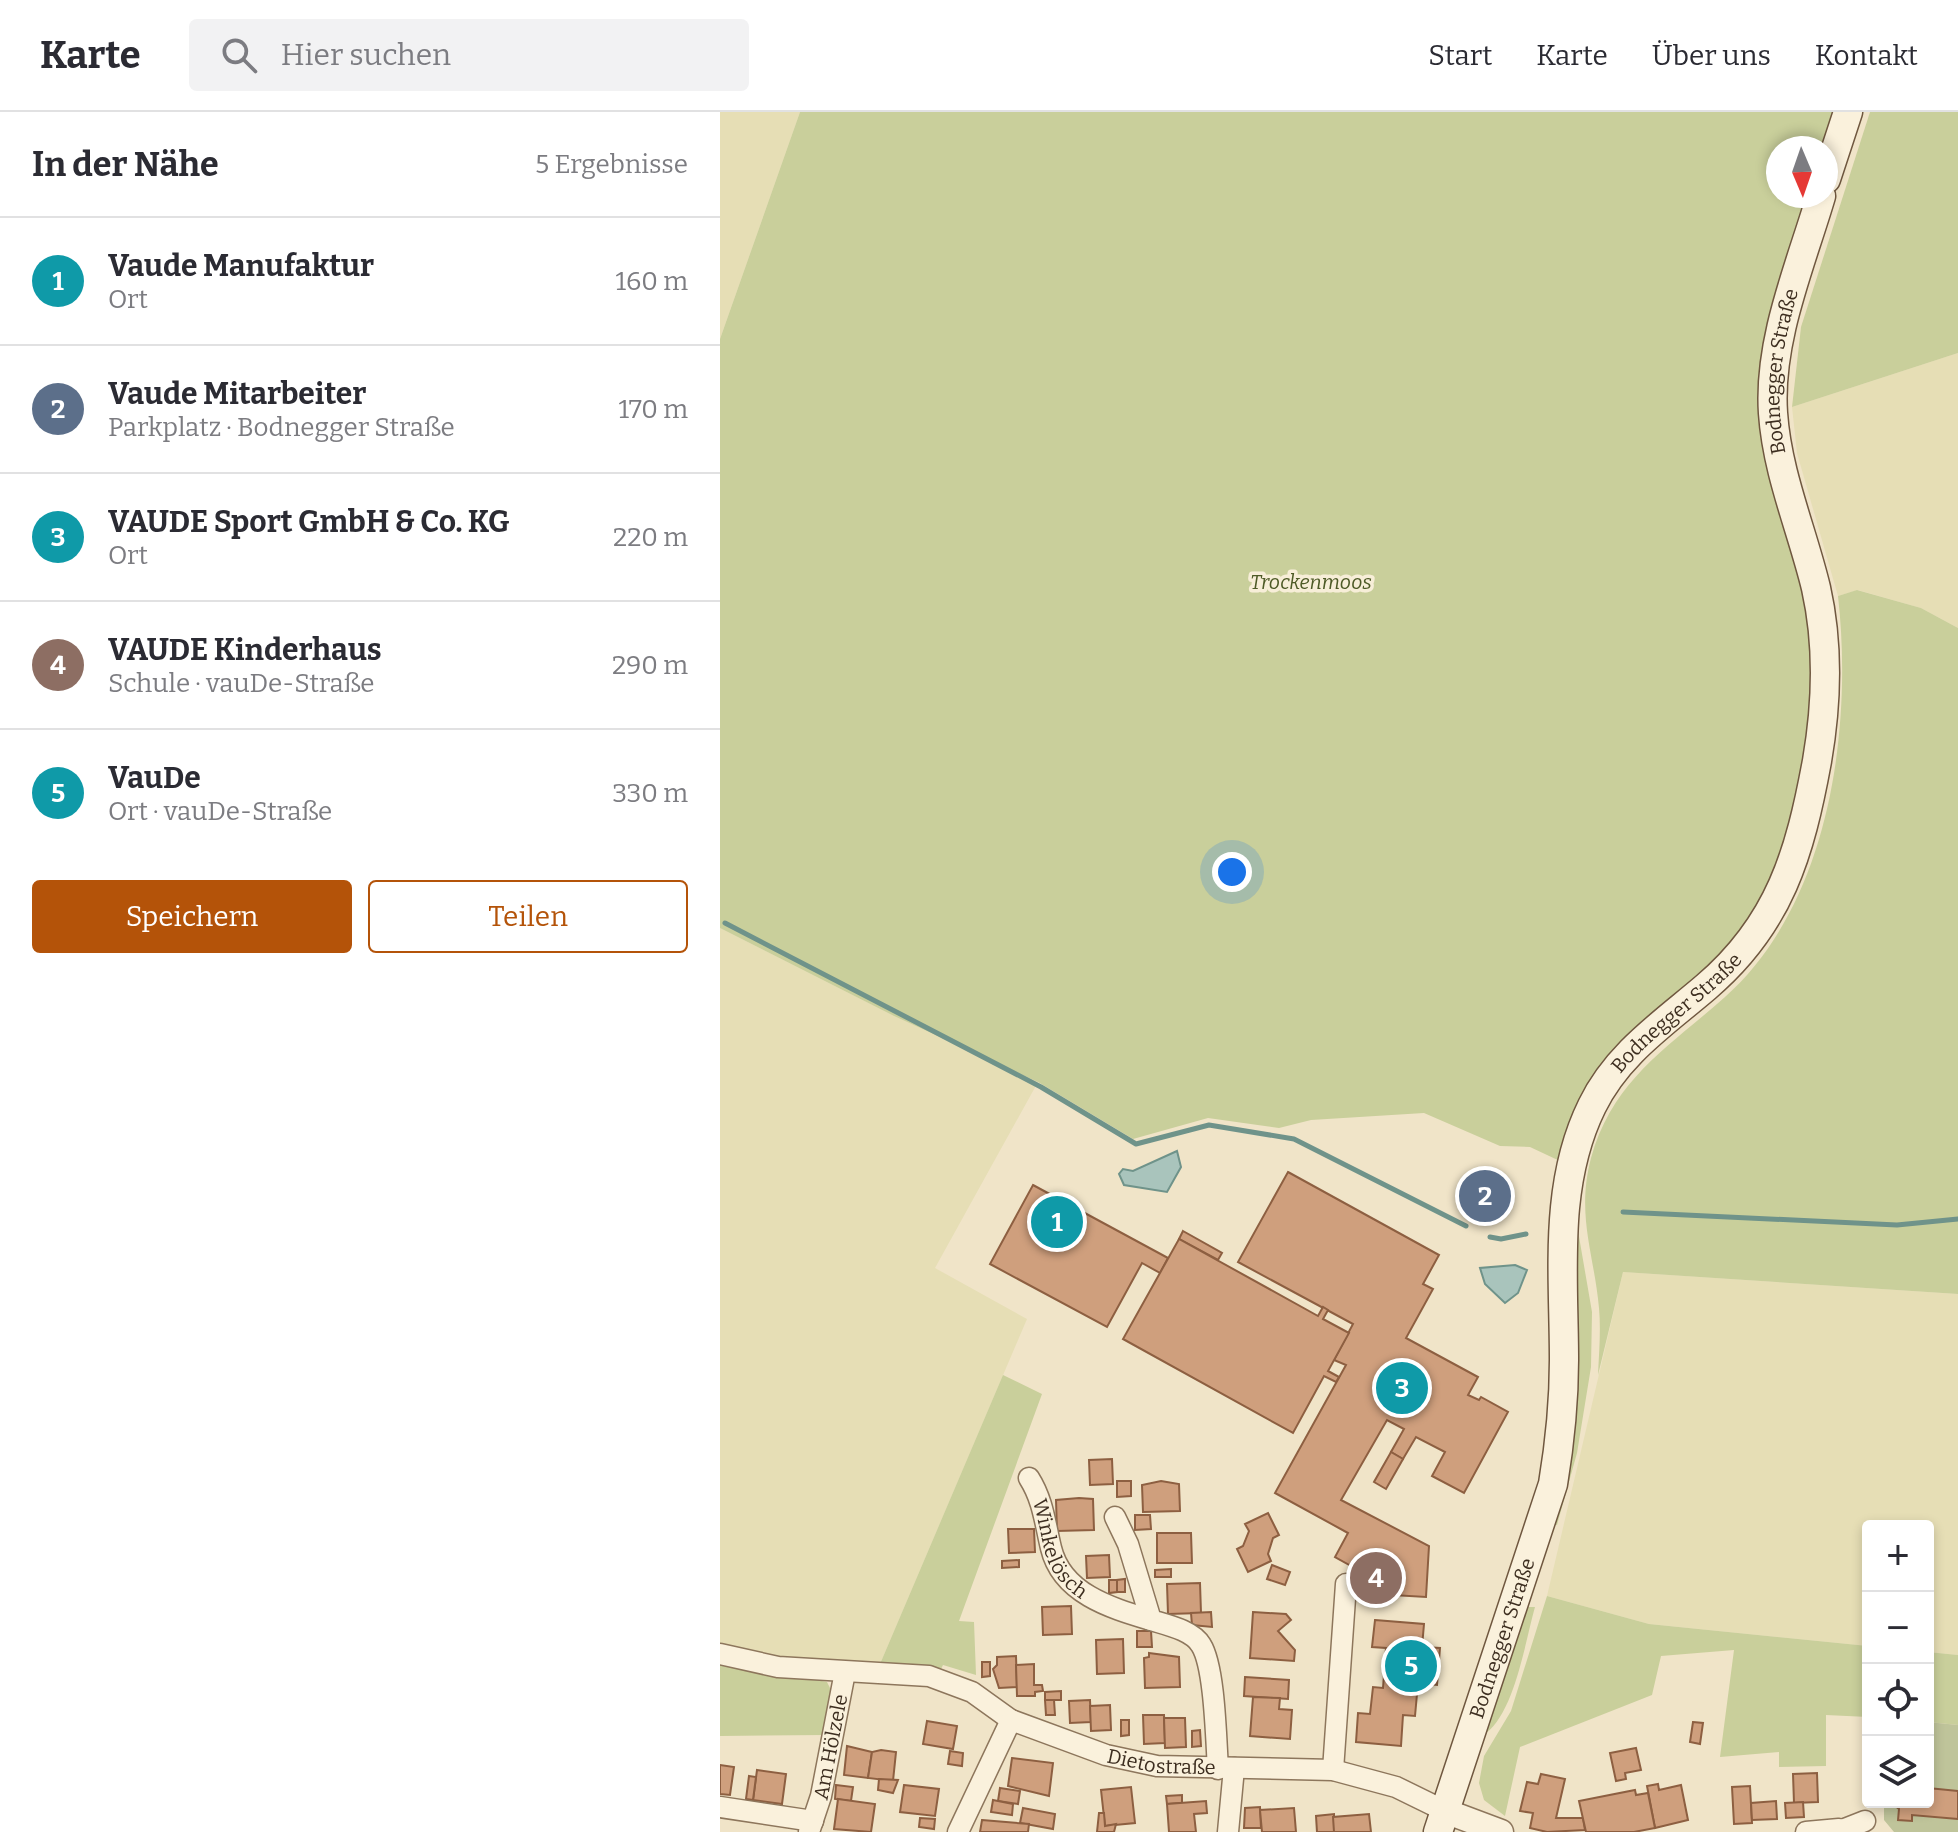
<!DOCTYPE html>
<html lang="de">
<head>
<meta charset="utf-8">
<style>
  :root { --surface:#fff; --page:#f2f2f3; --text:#2b2b33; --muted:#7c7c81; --line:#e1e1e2; --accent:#b45309 }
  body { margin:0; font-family:Bitter,serif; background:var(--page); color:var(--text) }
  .controls { position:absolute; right:24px; bottom:24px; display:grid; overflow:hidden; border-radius:8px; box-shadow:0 4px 12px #0003 }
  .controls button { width:72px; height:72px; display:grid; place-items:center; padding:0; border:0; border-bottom:2px solid var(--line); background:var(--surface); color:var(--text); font:40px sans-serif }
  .compass { position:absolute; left:1046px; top:24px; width:72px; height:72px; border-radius:50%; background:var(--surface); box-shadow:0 4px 12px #0003; rotate:178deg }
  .you { position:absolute; left:512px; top:760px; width:28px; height:28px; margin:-20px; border:6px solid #fff; border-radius:50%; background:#1a73e8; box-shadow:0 0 0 12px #1a73e833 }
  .badge { display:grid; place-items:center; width:52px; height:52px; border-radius:50%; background:var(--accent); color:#fff; font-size:26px; font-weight:700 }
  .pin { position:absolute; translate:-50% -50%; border:4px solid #fff; box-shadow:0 2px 8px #0006 }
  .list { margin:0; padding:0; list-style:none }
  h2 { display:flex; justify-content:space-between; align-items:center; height:104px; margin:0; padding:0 32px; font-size:34px }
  h2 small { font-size:26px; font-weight:400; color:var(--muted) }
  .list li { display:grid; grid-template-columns:52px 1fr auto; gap:24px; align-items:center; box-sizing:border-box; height:128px; padding:0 32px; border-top:2px solid var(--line) }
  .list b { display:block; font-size:30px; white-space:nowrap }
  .list p { margin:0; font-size:26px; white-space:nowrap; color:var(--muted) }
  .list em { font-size:26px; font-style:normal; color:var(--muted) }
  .actions { display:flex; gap:16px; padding:24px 32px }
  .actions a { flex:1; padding:18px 0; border:2px solid var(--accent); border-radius:8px; text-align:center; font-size:28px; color:var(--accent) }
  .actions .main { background:var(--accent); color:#fff }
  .icon { flex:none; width:44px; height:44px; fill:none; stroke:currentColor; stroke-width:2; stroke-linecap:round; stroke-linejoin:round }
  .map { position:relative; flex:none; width:1238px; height:1720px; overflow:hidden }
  header { display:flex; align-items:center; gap:48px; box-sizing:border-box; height:112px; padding:0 40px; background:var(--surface); border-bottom:2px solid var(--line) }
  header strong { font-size:38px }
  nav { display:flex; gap:44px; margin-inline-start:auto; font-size:28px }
  .search { width:560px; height:72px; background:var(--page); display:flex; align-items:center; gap:20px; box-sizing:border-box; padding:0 28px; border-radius:8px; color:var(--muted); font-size:30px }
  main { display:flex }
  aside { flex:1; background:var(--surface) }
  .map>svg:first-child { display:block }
  .farmland { fill:#e6deb5 }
  .green { fill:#c9cf9b }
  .cemetery { fill:#bfc49a }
  .water { fill:#a9c4bc; stroke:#6f938a; stroke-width:2 }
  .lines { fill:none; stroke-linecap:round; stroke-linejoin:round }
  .stream { stroke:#6f938a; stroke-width:5 }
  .building { fill:#cf9f7d; stroke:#8d5f41; stroke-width:2 }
  .minor-casing { stroke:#8d765c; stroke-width:23 }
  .tertiary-casing { stroke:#8d765c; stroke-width:27 }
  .secondary-casing { stroke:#6f573f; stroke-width:31 }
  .minor { stroke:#faf1dc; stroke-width:20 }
  .tertiary { stroke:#faf1dc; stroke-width:24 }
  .secondary { stroke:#faf1dc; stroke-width:28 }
  .labels { text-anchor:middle; stroke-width:7; stroke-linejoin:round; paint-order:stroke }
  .street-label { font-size:20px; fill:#3d2e20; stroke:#f7eed8 }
  .park-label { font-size:20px; font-style:italic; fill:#4d5a26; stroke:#f7eed8 }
</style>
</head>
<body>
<header>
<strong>Karte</strong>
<div class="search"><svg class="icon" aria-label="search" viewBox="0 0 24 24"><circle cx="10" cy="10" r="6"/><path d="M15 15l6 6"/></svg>Hier suchen</div>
<nav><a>Start</a><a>Karte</a><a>Über uns</a><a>Kontakt</a></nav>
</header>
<main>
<aside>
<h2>In der Nähe<small>5 Ergebnisse</small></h2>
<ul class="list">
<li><span class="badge" style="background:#0f9aa8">1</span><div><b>Vaude Manufaktur</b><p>Ort</p></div><em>160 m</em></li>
<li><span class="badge" style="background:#5c6f8a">2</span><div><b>Vaude Mitarbeiter</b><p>Parkplatz · Bodnegger Straße</p></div><em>170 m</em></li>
<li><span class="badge" style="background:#0f9aa8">3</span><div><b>VAUDE Sport GmbH &amp; Co. KG</b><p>Ort</p></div><em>220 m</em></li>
<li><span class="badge" style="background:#8d6e63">4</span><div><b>VAUDE Kinderhaus</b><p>Schule · vauDe-Straße</p></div><em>290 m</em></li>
<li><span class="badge" style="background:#0f9aa8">5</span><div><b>VauDe</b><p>Ort · vauDe-Straße</p></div><em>330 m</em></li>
</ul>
<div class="actions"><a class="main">Speichern</a><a>Teilen</a></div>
</aside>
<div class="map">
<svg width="1238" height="1720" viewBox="0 0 1238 1720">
  <rect width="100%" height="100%" fill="#f0e4c8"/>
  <!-- farmland -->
  <g class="farmland">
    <path d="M0,0H80L0,227Z"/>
    <path d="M1238,241V516L1201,496L1138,478L1118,484L1077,341L1072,295Z"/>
    <path d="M0,816L174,904L318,970L215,1156L307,1207L160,1552L66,1550L0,1536Z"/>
    <path d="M903,1160L1238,1182V1543L1208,1540V1414H1148V1534L929,1512L827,1484Z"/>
  </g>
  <!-- green -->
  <g class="green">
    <path d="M80,0H1115L1102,36H1058V84H1085L1055,201L1041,312L1048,361L1089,504L1096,560L1088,645L1054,773L1000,849L928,908L842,1050L810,1035L780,1034L704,1001L591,1008L559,1016L488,1006L413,1027L318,970L174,904L0,816V227Z"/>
    <path d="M1150,0H1238V241L1072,295L1081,215Z"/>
    <path d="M1137,478L1201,496L1238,516V1182L903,1160L878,1263C879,1241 881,1218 879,1196C874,1141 856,1104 871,1046C893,967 949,935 1005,885C1110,792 1133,616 1118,484Z"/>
    <path d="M861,1070L857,1113L872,1200L871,1255L857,1341L837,1413H832L851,1126Z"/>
    <path d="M283,1263L322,1282L239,1509L254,1510L256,1563L223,1553L220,1559L160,1552Z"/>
    <path d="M827,1484L929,1512L1148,1534V1605L1106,1603V1654L1059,1655V1640L1000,1645L1014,1538L941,1544L932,1583L800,1635L785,1704L764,1688L759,1671L764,1644L791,1599Z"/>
    <path d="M806,1495H815C805,1530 795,1599 766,1621Z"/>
    <path d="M1208,1540L1238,1543V1613L1208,1610Z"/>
    <path d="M0,1549L107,1570L113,1582L106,1623L0,1624Z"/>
  </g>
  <!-- cemetery -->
  <path class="cemetery" d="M1208,1610L1238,1613V1720H1174L1164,1708V1690H1208Z"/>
  <!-- water -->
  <g class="water">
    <path d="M457,1039L461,1055L447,1080L404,1073L399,1062L403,1057L413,1059Z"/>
    <path d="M795,1153L807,1158L798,1181L785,1191L765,1172L760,1156Z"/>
  </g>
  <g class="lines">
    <!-- stream -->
    <g class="stream">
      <path d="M5,811L321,975L416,1032L489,1013L574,1027L746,1114"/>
      <path d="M903,1100L1177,1113L1238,1107"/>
      <path d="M770,1125L781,1127L806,1122"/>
    </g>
  </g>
  <!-- building -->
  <g class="building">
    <path d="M568,1060L719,1143L703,1172L713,1177L686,1226L758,1265L748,1283L759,1288L761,1285L788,1300L744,1381L712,1364L725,1340L696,1325L683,1347L671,1340L684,1317L667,1308L621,1388L709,1434L706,1485L655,1482L640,1474V1459L615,1445L628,1421L555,1381L626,1253L614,1248L633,1212L518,1150Z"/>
    <path d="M313,1073L448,1146L440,1161L422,1151L387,1215L270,1152Z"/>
    <path d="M463,1119L502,1141L498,1148L459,1127Z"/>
    <path d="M459,1127L598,1204L603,1195L608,1198L603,1207L629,1221L608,1259L619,1265L616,1270L604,1264L573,1321L403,1227Z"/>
    <path d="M671,1340L683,1347L666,1377L654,1370Z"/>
    <path d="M392,1347L393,1372L370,1373L369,1348Z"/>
    <path d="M397,1369H411V1384L397,1385Z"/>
    <path d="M441,1369L459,1372L460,1399L423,1400L422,1373Z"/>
    <path d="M359,1386L373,1387L374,1418L337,1419L336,1388Z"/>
    <path d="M548,1401L559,1423L553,1426L548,1442L551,1449L528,1460L517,1437L523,1434L529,1419L525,1412Z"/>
    <path d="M415,1403H430L431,1417L415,1418Z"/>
    <path d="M288,1417H314L315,1440L289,1441Z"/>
    <path d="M437,1421H471L472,1451H437Z"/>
    <path d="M389,1443L390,1465L367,1466L366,1444Z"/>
    <path d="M299,1448V1455L282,1456V1449Z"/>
    <path d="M552,1453L570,1460L565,1473L547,1467Z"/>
    <path d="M451,1457V1465H435V1458Z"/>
    <path d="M405,1467V1480H397V1468Z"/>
    <path d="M389,1468H397V1480L389,1481Z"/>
    <path d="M480,1471L481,1501L448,1502L447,1472Z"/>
    <path d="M351,1494L352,1522L323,1523L322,1495Z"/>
    <path d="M491,1500L492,1515L472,1513L471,1501Z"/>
    <path d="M533,1500L566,1502L571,1508L558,1519L575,1538L574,1549L530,1546Z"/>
    <path d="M655,1508L704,1512L702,1535L720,1536L717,1573L698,1571L695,1604L683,1603L681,1634L636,1630L638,1601L650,1602L653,1575L663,1576L666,1536L652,1535Z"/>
    <path d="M417,1519H431L432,1535H417Z"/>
    <path d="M403,1527L404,1561L377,1562L376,1528Z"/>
    <path d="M429,1541L459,1545L460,1575L425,1576L424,1546L429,1545Z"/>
    <path d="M296,1544L297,1575L279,1576L273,1557L277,1553V1545Z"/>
    <path d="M262,1550H270V1564L262,1565Z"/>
    <path d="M314,1552V1573H322L323,1579L315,1580V1584H297L296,1553Z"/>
    <path d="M525,1565L569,1568L568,1587L524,1584Z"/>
    <path d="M341,1579V1588H325V1580Z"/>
    <path d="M533,1585L560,1586L559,1597L572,1598L570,1627L530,1624Z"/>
    <path d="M325,1588H334L335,1603H326Z"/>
    <path d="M370,1588L371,1610L350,1611L349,1589Z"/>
    <path d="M390,1593L391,1618L371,1619L370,1594Z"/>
    <path d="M423,1603H444L445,1631L424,1632Z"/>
    <path d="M444,1606H465L466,1635L445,1636Z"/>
    <path d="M401,1608H409V1623L401,1624Z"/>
    <path d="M207,1609L237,1614L233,1637L203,1632Z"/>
    <path d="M973,1610L983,1611L980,1632L970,1630Z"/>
    <path d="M480,1618L481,1634L472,1635V1619Z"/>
    <path d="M127,1634L152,1640L148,1666L124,1663Z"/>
    <path d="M916,1636L921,1658L905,1661L906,1667L896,1669L890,1641Z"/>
    <path d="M161,1638L176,1640L173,1669L148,1666L152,1640Z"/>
    <path d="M230,1639L243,1641L242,1654L228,1652Z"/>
    <path d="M292,1646L333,1651L329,1684L288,1674Z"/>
    <path d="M0,1653L14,1655L10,1683L0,1682Z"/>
    <path d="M37,1658L66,1662L62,1692L33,1688Z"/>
    <path d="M1097,1661L1098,1690L1074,1691L1073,1662Z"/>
    <path d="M821,1662L845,1667L836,1706H863L865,1718L827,1720L810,1716L813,1701L800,1699L807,1670L818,1672Z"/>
    <path d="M29,1664L36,1665L33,1688L26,1687Z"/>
    <path d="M159,1667L178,1668L173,1681L158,1678Z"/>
    <path d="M938,1672L939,1678L961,1673L968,1708L935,1716L927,1674Z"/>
    <path d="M116,1673L133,1675L131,1689L115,1687Z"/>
    <path d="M184,1673L219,1677L215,1704L180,1700Z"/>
    <path d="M1030,1674L1032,1711L1014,1712L1012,1675Z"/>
    <path d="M411,1675L415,1711L385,1714L381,1678Z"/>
    <path d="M280,1676L300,1679L298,1692L278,1689Z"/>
    <path d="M1208,1676L1238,1679V1707L1192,1703V1709L1178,1708L1179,1697L1170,1690H1208Z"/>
    <path d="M915,1678L916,1683L928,1681L935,1716L914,1720H866L859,1689Z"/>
    <path d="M462,1683V1691L447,1692L446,1684Z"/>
    <path d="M118,1687L155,1692L151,1720L114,1717Z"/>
    <path d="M273,1688L293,1692L292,1703L271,1700Z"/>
    <path d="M486,1689L487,1701L474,1702L476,1720H449L447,1692Z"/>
    <path d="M1056,1689L1057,1707L1032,1708L1031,1691Z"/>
    <path d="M1083,1690L1084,1705L1066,1706L1065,1691Z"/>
    <path d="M540,1695L541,1716H524L525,1696Z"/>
    <path d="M303,1696L335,1702L333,1717L300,1711Z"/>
    <path d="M574,1696L576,1720H542L540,1698Z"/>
    <path d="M379,1701H384L385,1714L396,1712L394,1720H377Z"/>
    <path d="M614,1702V1720H597L596,1704Z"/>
    <path d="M649,1702L651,1720H614L613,1705Z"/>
    <path d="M200,1706L215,1707L214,1717L199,1715Z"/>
    <path d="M262,1708L309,1712L308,1720H260Z"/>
  </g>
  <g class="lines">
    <defs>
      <g id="minor">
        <path id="s1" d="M309,1366C323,1388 325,1411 331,1436C342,1482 391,1496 431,1508"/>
        <path d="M395,1405L408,1432L431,1508C447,1513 472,1518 481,1533C495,1555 496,1629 498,1657"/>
        <path id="s2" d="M0,1542L58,1555L209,1564L252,1580L291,1608L386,1643L437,1654L613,1658L676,1675L725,1699"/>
        <path d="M613,1658L626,1472"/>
        <path d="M0,1695L93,1709"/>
        <path id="s3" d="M89,1720L101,1684L125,1560"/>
        <path d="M238,1720L291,1608"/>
        <path d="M508,1720L514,1656"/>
        <path d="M1086,1720L1119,1717"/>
        <path d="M1117,1720L1145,1709"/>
      </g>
      <path id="tertiary" d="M725,1699L781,1720"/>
      <g id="secondary">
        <path d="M1106,67L1128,0"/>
        <path id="s4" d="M718,1720L833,1372C840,1330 844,1290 844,1248C844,1162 833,1073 872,994C897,942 944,911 986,875C1060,812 1080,741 1097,649C1107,591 1109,534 1096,476C1082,418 1057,361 1053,301C1048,228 1081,152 1101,84"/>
      </g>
    </defs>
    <!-- minor casing -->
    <use href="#minor" class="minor-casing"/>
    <!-- tertiary casing -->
    <use href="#tertiary" class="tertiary-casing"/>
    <!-- secondary casing -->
    <use href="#secondary" class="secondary-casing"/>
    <!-- minor -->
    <use href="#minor" class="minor"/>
    <!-- tertiary -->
    <use href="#tertiary" class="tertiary"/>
    <!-- secondary -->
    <use href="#secondary" class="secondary"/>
  </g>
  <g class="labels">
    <!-- street labels -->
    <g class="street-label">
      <text dy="7" stroke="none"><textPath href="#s4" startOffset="1570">Bodnegger Straße</textPath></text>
      <text dy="7" stroke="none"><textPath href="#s4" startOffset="876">Bodnegger Straße</textPath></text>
      <text dy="7" stroke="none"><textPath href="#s1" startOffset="78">Winkelösch</textPath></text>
      <text dy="7" stroke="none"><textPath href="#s4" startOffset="204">Bodnegger Straße</textPath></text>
      <text dy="7" stroke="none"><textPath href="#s3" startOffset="88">Am Hölzele</textPath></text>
      <text dy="7" stroke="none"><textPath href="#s2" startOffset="462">Dietostraße</textPath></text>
    </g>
    <!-- park labels -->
    <g class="park-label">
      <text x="591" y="477">Trockenmoos</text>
    </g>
  </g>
</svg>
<div class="controls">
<button>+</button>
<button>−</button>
<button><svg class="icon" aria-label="locate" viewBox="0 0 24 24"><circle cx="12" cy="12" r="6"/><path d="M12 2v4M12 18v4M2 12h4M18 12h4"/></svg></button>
<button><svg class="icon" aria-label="layers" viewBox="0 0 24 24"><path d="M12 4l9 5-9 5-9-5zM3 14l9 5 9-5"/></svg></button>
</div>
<svg class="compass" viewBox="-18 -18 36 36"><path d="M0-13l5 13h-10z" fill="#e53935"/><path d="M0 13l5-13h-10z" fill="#7c7c81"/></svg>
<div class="you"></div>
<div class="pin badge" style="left:337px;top:1110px;background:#0f9aa8">1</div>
<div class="pin badge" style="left:765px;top:1084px;background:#5c6f8a">2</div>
<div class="pin badge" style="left:682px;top:1276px;background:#0f9aa8">3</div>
<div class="pin badge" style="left:656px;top:1466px;background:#8d6e63">4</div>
<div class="pin badge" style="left:691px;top:1554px;background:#0f9aa8">5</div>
</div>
</main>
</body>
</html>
